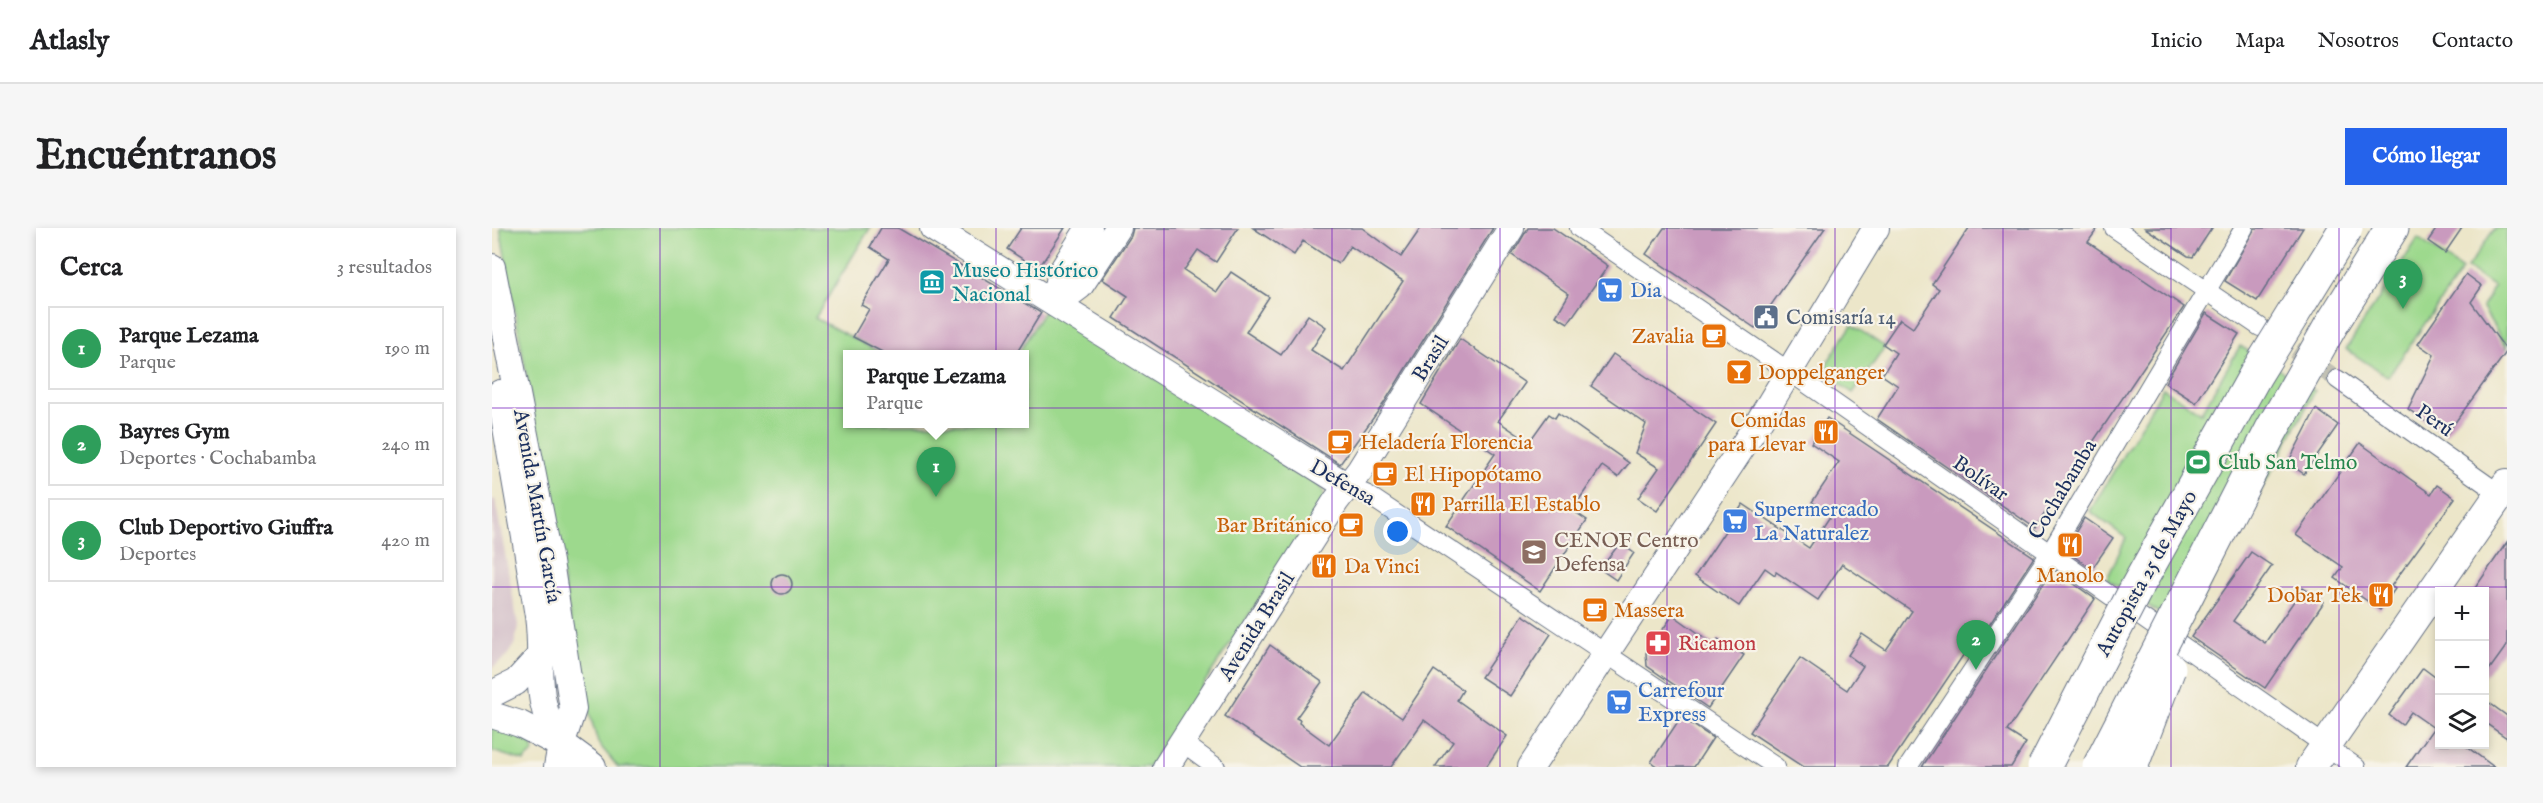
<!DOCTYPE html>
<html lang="es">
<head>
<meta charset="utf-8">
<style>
  :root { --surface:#fff; --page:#f6f6f6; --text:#202124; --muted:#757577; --line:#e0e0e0; --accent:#2563eb }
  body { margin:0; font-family:"IM FELL English",serif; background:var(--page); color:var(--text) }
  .controls { position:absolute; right:18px; bottom:18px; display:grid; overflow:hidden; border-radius:0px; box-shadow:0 3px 9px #0003 }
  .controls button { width:54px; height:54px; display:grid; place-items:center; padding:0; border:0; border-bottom:2px solid var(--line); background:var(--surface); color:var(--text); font:30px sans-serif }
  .you { position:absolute; left:906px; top:304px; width:21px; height:21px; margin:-15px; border:4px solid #fff; border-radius:50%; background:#1a73e8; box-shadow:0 0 0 9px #1a73e833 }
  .badge { display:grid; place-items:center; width:39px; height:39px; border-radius:50%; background:var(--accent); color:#fff; font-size:20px; font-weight:700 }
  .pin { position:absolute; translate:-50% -50px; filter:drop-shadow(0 2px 3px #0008) }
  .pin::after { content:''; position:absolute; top:32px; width:21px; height:18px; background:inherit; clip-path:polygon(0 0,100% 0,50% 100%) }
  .popup { position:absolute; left:351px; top:122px; width:186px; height:78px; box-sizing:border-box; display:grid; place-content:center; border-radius:0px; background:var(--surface); filter:drop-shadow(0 2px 4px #0005); font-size:20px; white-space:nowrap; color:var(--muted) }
  .popup b { font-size:22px; color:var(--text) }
  .popup::after { content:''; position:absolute; left:50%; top:100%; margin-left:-12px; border:12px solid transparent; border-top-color:var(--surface) }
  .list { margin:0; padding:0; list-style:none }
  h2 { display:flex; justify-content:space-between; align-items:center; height:78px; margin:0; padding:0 24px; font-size:26px }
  h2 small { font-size:20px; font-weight:400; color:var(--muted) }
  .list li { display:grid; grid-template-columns:39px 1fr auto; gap:18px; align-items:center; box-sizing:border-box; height:84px; margin:0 12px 12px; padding:0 12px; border:2px solid var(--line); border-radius:0px }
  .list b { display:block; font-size:22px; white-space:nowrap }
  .list p { margin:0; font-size:20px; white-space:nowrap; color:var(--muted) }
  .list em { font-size:20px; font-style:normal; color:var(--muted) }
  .icon { flex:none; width:33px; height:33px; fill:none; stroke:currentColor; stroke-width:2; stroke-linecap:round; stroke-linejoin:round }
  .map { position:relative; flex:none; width:2015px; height:539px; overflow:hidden; border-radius:0px }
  header { display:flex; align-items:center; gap:36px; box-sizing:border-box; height:84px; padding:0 30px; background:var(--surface); border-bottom:2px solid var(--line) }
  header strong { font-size:28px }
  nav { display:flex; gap:33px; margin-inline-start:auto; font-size:21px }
  .intro { display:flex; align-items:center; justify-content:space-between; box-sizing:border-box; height:144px; padding:0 36px }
  h1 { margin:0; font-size:42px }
  .button { padding:15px 27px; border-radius:0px; background:var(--accent); color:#fff; font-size:21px; font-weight:700 }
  main { display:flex; gap:36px; padding:0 36px }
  aside { flex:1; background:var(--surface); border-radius:0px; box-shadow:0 3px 9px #0003 }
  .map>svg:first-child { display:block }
  .industrial { fill:#d2bdc8 }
  .green { fill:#9dd98d; stroke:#5c8476; stroke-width:1.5 }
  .building { fill:#c99abe }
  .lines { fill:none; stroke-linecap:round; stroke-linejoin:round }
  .street-tunnel { stroke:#c2c1b4; stroke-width:18; stroke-dasharray:18 9; stroke-linecap:butt }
  .street-casing { stroke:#646f83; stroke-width:20 }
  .secondary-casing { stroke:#646f83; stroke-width:28 }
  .primary-casing { stroke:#646f83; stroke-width:32 }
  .highway-casing { stroke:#646f83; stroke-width:35 }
  .street { stroke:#fff; stroke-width:18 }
  .secondary { stroke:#fff; stroke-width:26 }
  .primary { stroke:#fff; stroke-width:30 }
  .highway { stroke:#fff; stroke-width:33 }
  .highway-bridge-casing { stroke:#646f83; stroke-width:35; stroke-linecap:butt }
  .highway-bridge { stroke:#fff; stroke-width:33 }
  .grid { fill:none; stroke:#7b2cbf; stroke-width:1.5; stroke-opacity:0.55 }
  .labels { text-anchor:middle; stroke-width:4.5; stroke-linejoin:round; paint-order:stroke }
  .culture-label { font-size:21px; fill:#0d838f; stroke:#f7f3e8; text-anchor:start }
  .shop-label { font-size:21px; fill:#366cbe; stroke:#f7f3e8; text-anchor:start }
  .service-label { font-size:21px; fill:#4e5e75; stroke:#f7f3e8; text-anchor:start }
  .food-label { font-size:21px; fill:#c56008; stroke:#f7f3e8; text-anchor:start }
  .street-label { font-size:21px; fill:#1b2f5e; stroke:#f7f3e8 }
  .leisure-label { font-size:21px; fill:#27864d; stroke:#f7f3e8; text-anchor:start }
  .education-label { font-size:21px; fill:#785e54; stroke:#f7f3e8; text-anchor:start }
  .health-label { font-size:21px; fill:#be3a42; stroke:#f7f3e8; text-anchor:start }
</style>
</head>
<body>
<header>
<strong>Atlasly</strong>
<nav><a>Inicio</a><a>Mapa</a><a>Nosotros</a><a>Contacto</a></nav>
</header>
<div class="intro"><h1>Encuéntranos</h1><a class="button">Cómo llegar</a></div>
<main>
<aside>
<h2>Cerca<small>3 resultados</small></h2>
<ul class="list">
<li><span class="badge" style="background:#2e9e5b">1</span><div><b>Parque Lezama</b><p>Parque</p></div><em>190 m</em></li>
<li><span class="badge" style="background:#2e9e5b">2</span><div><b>Bayres Gym</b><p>Deportes · Cochabamba</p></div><em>240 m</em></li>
<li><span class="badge" style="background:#2e9e5b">3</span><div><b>Club Deportivo Giuffra</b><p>Deportes</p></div><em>420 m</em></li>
</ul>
</aside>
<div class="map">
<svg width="2015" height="539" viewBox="0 0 2015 539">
  <rect width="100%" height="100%" fill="#f7f3e8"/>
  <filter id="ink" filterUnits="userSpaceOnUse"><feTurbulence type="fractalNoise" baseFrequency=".0167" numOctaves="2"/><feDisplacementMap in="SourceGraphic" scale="12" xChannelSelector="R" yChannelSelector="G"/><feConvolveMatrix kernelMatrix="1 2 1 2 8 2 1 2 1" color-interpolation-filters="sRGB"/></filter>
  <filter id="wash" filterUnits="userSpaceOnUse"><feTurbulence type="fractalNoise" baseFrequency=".008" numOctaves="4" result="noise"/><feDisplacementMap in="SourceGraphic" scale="24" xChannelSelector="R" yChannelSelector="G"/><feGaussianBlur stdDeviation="1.35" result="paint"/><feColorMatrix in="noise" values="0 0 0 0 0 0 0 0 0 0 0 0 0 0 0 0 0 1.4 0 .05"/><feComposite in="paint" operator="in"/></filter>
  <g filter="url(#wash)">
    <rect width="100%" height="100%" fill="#ece6c9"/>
    <!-- industrial -->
    <path class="industrial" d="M3,271L26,397L23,415L14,429L0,440V272Z"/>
    <!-- green -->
    <g class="green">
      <path d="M8,0H378L323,90L391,126L356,127V196H532V127L526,126L554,80L825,254L831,264L832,273L657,539H126L106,515L91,463Z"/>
      <path d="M2003,0H2015V120L1990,79L2002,59L1975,40Z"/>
      <path d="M1926,10L1970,42L1896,149L1854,121Z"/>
      <path d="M1360,97L1393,119L1361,165L1336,148L1335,135Z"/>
      <path d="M1748,118L1823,163L1693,402L1615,351L1634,310L1598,283L1671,160L1709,185Z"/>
      <path d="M0,497L14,501L40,516L42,524L32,533L0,523Z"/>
    </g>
    <g id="blocks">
      <!-- building -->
      <g class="building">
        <path d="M389,0H406L549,85L524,126H394L361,109L377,81L369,77L397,31L378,19Z"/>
        <path d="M529,0H573L546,41L515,21Z"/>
        <path d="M641,0H746L724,34L706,22L692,42L725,64L739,44L777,69L754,104L789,127L816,87L834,99L819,122L852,143L911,53L858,18L846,36L811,13L802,27L761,0H870L909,29L929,0H1001L892,175L848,236L622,90L636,68L610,51L639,8Z"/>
        <path d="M1036,0H1061L1116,38L1076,95L1064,88L1077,66L1020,27Z"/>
        <path d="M1172,0H1333L1263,100L1154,26Z"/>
        <path d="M1477,0H1606L1596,14L1692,79L1543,300L1385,191L1406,158L1390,147L1404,125L1391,116L1408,91L1421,100L1447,61L1440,56Z"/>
        <path d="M1653,0H1720L1701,29L1696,28Z"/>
        <path d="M1763,0H1811L1765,73L1733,53Z"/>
        <path d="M1945,0H1970L1953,25L1936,13Z"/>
        <path d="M1974,46L1990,58L1979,74L2015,123L1954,207L1916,181L1942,127L1926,116Z"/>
        <path d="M1714,85L1747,106L1704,175L1673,155Z"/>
        <path d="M968,111L1033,155L1006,193L1037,214L1057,186L1063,190L1066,185L1137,235L1126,249L1110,238L1080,282L1095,292L1048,363L954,298L1003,226L929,176Z"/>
        <path d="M1121,126L1224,196L1165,283L1146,270L1167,240L1143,225L1154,196L1099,158Z"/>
        <path d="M1824,181L1846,197L1812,246L1796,235Z"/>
        <path d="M1335,190L1542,329L1488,411L1484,408L1396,539H1311L1258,504L1308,430L1355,462L1371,438L1356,427L1370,406L1394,422L1420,383L1350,336L1326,372L1284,344L1283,347L1273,340L1247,378L1203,348L1251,276L1317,320L1339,287L1320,274L1347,234L1319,215Z"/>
        <path d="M1868,215L1939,266L1945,257L1963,270L1899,358L1903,361L1888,382L1843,350L1851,339L1804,307Z"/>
        <path d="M1592,290L1621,310L1600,341L1573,322Z"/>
        <path d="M2015,314V417L1992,449V363H1981Z"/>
        <path d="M1128,315L1142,325L1124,352L1108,341Z"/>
        <path d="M1759,324L1780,338L1741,393L1773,415L1811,360L1832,374L1773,460L1699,409Z"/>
        <path d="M1561,341L1603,371L1515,503L1534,515L1519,539H1430Z"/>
        <circle cx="290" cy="356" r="10"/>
        <path d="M1031,387L1059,406L1018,468L989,449Z"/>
        <path d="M1181,387L1223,417L1226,411L1252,427L1216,480L1155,438L1154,425Z"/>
        <path d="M778,417L830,454L804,490L808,492L807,495L837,517L874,465L910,490L942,442L971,462L965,472L1015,508L994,539H943L961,514L932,492L899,539H808L733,488Z"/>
        <path d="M1931,440L1947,452V492L1942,500L1919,484L1910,497L1897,487Z"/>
        <path d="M1992,471L2015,488V510L1992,494Z"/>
        <path d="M1189,489L1221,510L1202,539H1166L1159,534Z"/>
        <path d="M1947,492V516H1971L2002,539H1914Z"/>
      </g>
    </g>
  </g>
  <g filter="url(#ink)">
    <use href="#blocks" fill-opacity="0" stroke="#646f83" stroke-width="1.5"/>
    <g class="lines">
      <!-- street-tunnel -->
      <path class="street-tunnel" d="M1780,107L1845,151"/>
      <defs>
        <g id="street">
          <path d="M1087,0L1298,144L1864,539"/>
          <path d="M1622,0L1768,99"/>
          <path d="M1845,151L2015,271"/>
          <path d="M855,258L876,267L1284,539"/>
          <path d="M690,514L724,539"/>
          <path d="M1416,539L1558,325L1752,0"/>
        </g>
        <g id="secondary">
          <path d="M441,0L855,258"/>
          <path d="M0,39L58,334L81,481L69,517L65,539"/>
          <path d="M564,76L588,58L626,0"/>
          <path d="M564,76L568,46L597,0"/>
          <path d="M8,165C21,239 34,313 46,388C53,438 38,469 69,517"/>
          <path d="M0,466L24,454L46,430"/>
          <path d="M0,487L28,496L69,517"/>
          <path d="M674,539L844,273L868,242L1019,0"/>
          <path d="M1039,539L1266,195L1384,0"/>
        </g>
        <g id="primary">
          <path d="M69,517L99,539"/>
          <path d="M1819,539L2015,256"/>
        </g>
        <path id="highway" d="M1838,99L1900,0"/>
      </defs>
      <!-- street casing -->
      <use href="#street" class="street-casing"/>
      <!-- secondary casing -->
      <use href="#secondary" class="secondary-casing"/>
      <!-- primary casing -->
      <use href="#primary" class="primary-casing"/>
      <!-- highway casing -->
      <use href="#highway" class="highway-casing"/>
      <!-- street -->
      <use href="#street" class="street"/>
      <!-- secondary -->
      <use href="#secondary" class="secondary"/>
      <!-- primary -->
      <use href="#primary" class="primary"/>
      <!-- highway -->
      <use href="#highway" class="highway"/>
      <defs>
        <g id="highway-bridge">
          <path d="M1552,539L1645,359L1764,146L1854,0"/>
          <path d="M1607,539L1779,203L1838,99"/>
          <path d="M1639,539L1677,440"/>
        </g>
      </defs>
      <!-- highway-bridge casing -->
      <use href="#highway-bridge" class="highway-bridge-casing"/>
      <!-- highway-bridge -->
      <use href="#highway-bridge" class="highway-bridge"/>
    </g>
  </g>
  <!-- grid -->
  <path class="grid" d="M168,0V539M336,0V539M504,0V539M672,0V539M840,0V539M1008,0V539M1175,0V539M1343,0V539M1511,0V539M1679,0V539M1847,0V539M0,180H2015M0,359H2015"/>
  <!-- icons -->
  <defs>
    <symbol id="museum-square" viewBox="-11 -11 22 22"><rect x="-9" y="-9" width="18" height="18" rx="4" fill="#0f9aa8" stroke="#f7f3e8"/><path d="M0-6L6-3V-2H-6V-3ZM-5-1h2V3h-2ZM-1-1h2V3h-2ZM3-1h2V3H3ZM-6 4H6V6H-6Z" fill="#fff"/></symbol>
    <symbol id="supermarket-square" viewBox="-11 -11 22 22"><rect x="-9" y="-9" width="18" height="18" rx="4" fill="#3f7fe0" stroke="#f7f3e8"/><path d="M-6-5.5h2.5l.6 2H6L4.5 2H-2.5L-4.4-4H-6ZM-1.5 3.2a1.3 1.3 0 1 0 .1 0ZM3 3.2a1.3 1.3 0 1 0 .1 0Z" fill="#fff"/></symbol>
    <symbol id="civic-square" viewBox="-11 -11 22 22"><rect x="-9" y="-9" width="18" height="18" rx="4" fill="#5c6f8a" stroke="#f7f3e8"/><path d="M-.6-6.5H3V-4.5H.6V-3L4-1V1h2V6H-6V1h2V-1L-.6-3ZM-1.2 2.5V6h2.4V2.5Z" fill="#fff"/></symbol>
    <symbol id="cafe-square" viewBox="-11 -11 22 22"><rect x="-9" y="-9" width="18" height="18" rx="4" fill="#e8710a" stroke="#f7f3e8"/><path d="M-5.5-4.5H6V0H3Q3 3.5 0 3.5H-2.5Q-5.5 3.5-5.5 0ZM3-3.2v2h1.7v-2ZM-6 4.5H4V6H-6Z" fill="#fff"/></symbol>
    <symbol id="bar-square" viewBox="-11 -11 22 22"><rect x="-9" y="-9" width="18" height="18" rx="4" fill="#e8710a" stroke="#f7f3e8"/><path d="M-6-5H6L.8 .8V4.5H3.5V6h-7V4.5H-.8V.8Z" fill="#fff"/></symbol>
    <symbol id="restaurant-square" viewBox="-11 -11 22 22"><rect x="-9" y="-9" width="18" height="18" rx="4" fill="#e8710a" stroke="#f7f3e8"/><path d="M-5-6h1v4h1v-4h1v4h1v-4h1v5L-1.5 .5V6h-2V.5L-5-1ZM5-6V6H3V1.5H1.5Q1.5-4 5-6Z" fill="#fff"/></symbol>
    <symbol id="stadium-square" viewBox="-11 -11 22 22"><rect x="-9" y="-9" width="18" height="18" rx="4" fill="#2e9e5b" stroke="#f7f3e8"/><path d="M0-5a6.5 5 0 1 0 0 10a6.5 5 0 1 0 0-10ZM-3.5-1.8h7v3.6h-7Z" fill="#fff"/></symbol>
    <symbol id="school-square" viewBox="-11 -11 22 22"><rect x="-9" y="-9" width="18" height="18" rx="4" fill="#8d6e63" stroke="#f7f3e8"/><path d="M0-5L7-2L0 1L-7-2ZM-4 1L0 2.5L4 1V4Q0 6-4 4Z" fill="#fff"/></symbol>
    <symbol id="pharmacy-square" viewBox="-11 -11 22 22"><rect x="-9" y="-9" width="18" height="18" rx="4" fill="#e0444e" stroke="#f7f3e8"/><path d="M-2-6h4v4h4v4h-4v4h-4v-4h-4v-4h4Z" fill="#fff"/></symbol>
  </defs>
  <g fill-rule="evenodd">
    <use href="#museum-square" x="425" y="39" width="30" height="30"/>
    <use href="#supermarket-square" x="1103" y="47" width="30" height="30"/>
    <use href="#civic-square" x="1259" y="74" width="30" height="30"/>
    <use href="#cafe-square" x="1207" y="93" width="30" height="30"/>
    <use href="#bar-square" x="1232" y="129" width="30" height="30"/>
    <use href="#restaurant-square" x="1319" y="189" width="30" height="30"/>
    <use href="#cafe-square" x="833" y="199" width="30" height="30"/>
    <use href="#stadium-square" x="1691" y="219" width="30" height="30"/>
    <use href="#cafe-square" x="878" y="231" width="30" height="30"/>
    <use href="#restaurant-square" x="916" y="261" width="30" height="30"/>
    <use href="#supermarket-square" x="1228" y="278" width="30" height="30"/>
    <use href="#cafe-square" x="844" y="282" width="30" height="30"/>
    <use href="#restaurant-square" x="1563" y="302" width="30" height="30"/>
    <use href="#school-square" x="1027" y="309" width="30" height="30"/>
    <use href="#restaurant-square" x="817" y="323" width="30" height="30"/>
    <use href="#restaurant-square" x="1874" y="352" width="30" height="30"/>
    <use href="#cafe-square" x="1088" y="367" width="30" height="30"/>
    <use href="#pharmacy-square" x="1151" y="400" width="30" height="30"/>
    <use href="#supermarket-square" x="1112" y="459" width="30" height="30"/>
  </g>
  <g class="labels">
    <!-- culture labels -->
    <g class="culture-label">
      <text x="460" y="49">Museo Histórico<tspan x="460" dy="24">Nacional</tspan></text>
    </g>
    <!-- shop labels -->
    <g class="shop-label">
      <text x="1138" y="69">Dia</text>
      <text x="1262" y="288">Supermercado<tspan x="1262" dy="24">La Naturalez</tspan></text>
      <text x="1146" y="469">Carrefour<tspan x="1146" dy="24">Express</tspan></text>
    </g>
    <!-- service labels -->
    <g class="service-label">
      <text x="1294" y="96">Comisaría 14</text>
    </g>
    <!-- food labels -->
    <g class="food-label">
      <text x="1202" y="115" text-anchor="end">Zavalia</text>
      <text x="1266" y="151">Doppelganger</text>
      <text x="1314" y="199" text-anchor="end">Comidas<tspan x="1314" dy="24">para Llevar</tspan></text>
      <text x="868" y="221">Heladería Florencia</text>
      <text x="912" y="253">El Hipopótamo</text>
      <text x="950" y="283">Parrilla El Establo</text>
      <text x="840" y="304" text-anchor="end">Bar Británico</text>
      <text x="852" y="345">Da Vinci</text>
      <text x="1578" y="354" text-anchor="middle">Manolo</text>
      <text x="1870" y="374" text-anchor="end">Dobar Tek</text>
      <text x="1122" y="389">Massera</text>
    </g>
    <!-- street labels -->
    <g class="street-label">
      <text transform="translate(938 130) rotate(-58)" y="7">Brasil</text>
      <text transform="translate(1943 192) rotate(35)" y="7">Perú</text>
      <text transform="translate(1489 250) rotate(35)" y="7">Bolívar</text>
      <text transform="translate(851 254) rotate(30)" y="7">Defensa</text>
      <text transform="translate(1570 261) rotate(-59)" y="7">Cochabamba</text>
      <text transform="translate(46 278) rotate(80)" y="7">Avenida Martín García</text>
      <text transform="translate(1654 345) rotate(-61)" y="7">Autopista 25 de Mayo</text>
      <text transform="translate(764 398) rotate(-58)" y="7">Avenida Brasil</text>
    </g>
    <!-- leisure labels -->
    <g class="leisure-label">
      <text x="1726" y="241">Club San Telmo</text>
    </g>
    <!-- education labels -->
    <g class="education-label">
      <text x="1062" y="319">CENOF Centro<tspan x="1062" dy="24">Defensa</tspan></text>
    </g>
    <!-- health labels -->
    <g class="health-label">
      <text x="1186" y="422">Ricamon</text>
    </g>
  </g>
</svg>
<div class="controls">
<button>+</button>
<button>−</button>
<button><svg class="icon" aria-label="layers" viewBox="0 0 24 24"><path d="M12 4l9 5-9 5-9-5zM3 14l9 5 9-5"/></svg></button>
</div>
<div class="you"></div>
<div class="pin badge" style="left:444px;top:269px;background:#2e9e5b">1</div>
<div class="popup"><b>Parque Lezama</b>Parque</div>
<div class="pin badge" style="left:1484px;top:442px;background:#2e9e5b">2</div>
<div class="pin badge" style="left:1911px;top:81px;background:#2e9e5b">3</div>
</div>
</main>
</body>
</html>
